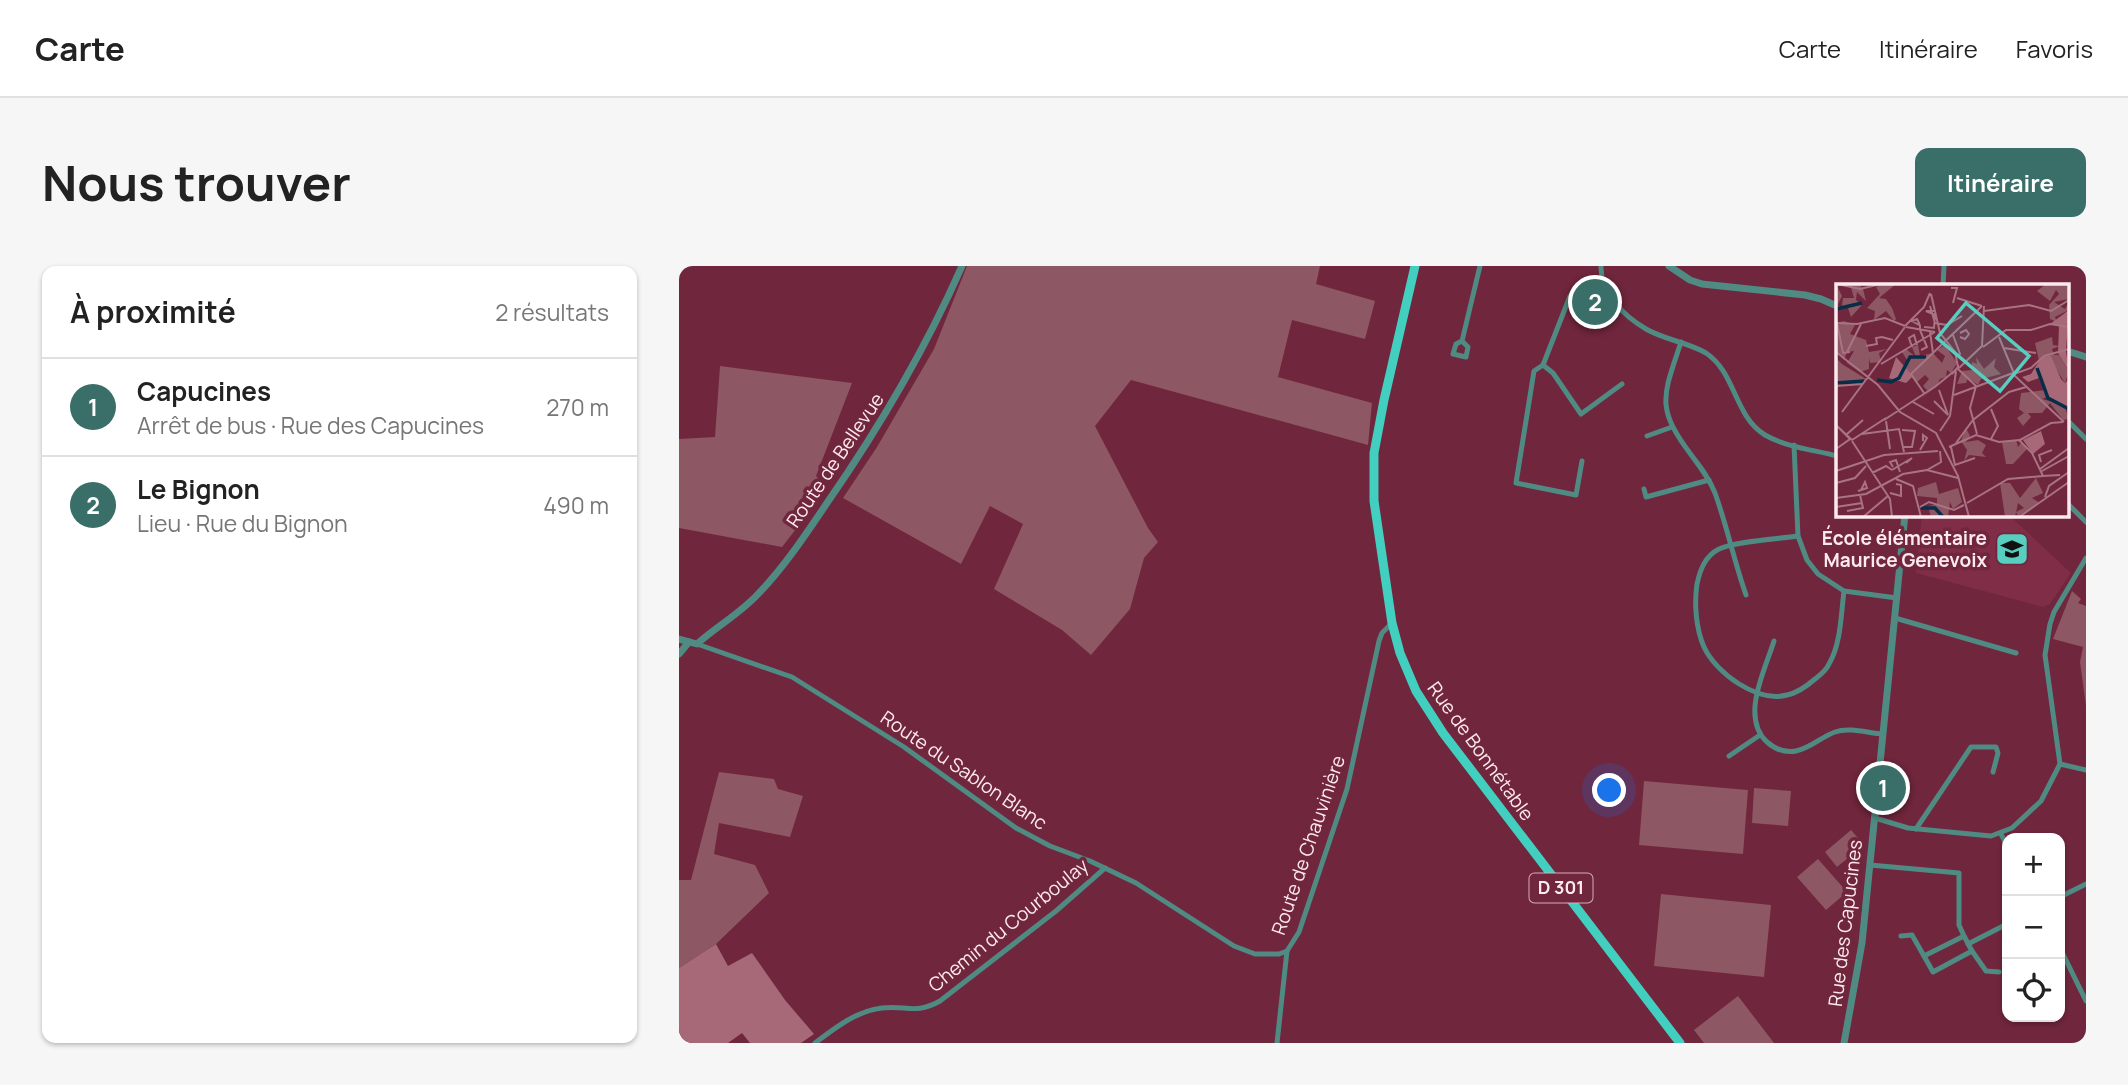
<!DOCTYPE html>
<html lang="fr">
<head>
<meta charset="utf-8">
<style>
  :root { --surface:#fff; --page:#f6f6f6; --text:#222; --muted:#767676; --line:#e0e0e0; --accent:#3a6f69 }
  body { margin:0; font-family:Manrope,sans-serif; background:var(--page); color:var(--text) }
  .controls { position:absolute; right:21px; bottom:21px; display:grid; overflow:hidden; border-radius:14px; box-shadow:0 2px 5px #0004 }
  .controls button { width:63px; height:63px; display:grid; place-items:center; padding:0; border:0; border-bottom:2px solid var(--line); background:var(--surface); color:var(--text); font:35px sans-serif }
  .you { position:absolute; left:931px; top:525px; width:24px; height:24px; margin:-18px; border:5px solid #fff; border-radius:50%; background:#1a73e8; box-shadow:0 0 0 10px #1a73e833 }
  .badge { display:grid; place-items:center; width:46px; height:46px; border-radius:50%; background:var(--accent); color:#fff; font-size:23px; font-weight:700 }
  .pin { position:absolute; translate:-50% -50%; border:4px solid #fff; box-shadow:0 2px 7px #0006 }
  .list { margin:0; padding:0; list-style:none }
  h2 { display:flex; justify-content:space-between; align-items:center; height:91px; margin:0; padding:0 28px; font-size:30px }
  h2 small { font-size:23px; font-weight:400; color:var(--muted) }
  .list li { display:grid; grid-template-columns:46px 1fr auto; gap:21px; align-items:center; box-sizing:border-box; height:98px; padding:0 28px; border-top:2px solid var(--line) }
  .list b { display:block; font-size:26px; white-space:nowrap }
  .list p { margin:0; font-size:23px; white-space:nowrap; color:var(--muted) }
  .list em { font-size:23px; font-style:normal; color:var(--muted) }
  .icon { flex:none; width:38px; height:38px; fill:none; stroke:currentColor; stroke-width:2; stroke-linecap:round; stroke-linejoin:round }
  .map { position:relative; flex:none; width:1407px; height:777px; overflow:hidden; border-radius:14px }
  header { display:flex; align-items:center; gap:42px; box-sizing:border-box; height:98px; padding:0 35px; background:var(--surface); border-bottom:2px solid var(--line) }
  header strong { font-size:33px }
  nav { display:flex; gap:38px; margin-inline-start:auto; font-size:24px }
  .intro { display:flex; align-items:center; justify-content:space-between; box-sizing:border-box; height:168px; padding:0 42px }
  h1 { margin:0; font-size:49px }
  .button { padding:18px 32px; border-radius:14px; background:var(--accent); color:#fff; font-size:24px; font-weight:700 }
  main { display:flex; gap:42px; padding:0 42px }
  aside { flex:1; background:var(--surface); border-radius:14px; box-shadow:0 2px 5px #0004 }
  .map>svg:first-child { display:block }
  .built { fill:#802e47 }
  .green { fill:#8d5763 }
  .forest { fill:#a76978 }
  .lines { fill:none; stroke-linecap:round; stroke-linejoin:round }
  .minor { stroke:#4f8b82; stroke-width:5 }
  .tertiary { stroke:#4f8b82; stroke-width:7 }
  .primary { stroke:#42cfbf; stroke-width:9 }
  .labels { text-anchor:middle; stroke-width:7; stroke-linejoin:round; paint-order:stroke }
  .shield { fill:#70263d; stroke:#d3afb9; stroke-width:2 }
  .shield-label { font-size:18px; font-weight:bold; fill:#fdeaee }
  .street-label { font-size:19px; fill:#fdeaee; stroke:#70263d }
  .poi-label { font-size:19px; font-weight:bold; fill:#fdeaee; stroke:#70263d; text-anchor:end }
  .inset-river { fill:none; stroke:#062e49; stroke-width:3.5 }
  .inset-road { fill:none; stroke:#a87484; stroke-width:2 }
  .view { fill:#58cec0; fill-opacity:0.15; stroke:#58cec0; stroke-width:3.5 }
  .inset-edge { fill:none; stroke:#fdeaee; stroke-width:3.5 }
</style>
</head>
<body>
<header>
<strong>Carte</strong>
<nav><a>Carte</a><a>Itinéraire</a><a>Favoris</a></nav>
</header>
<div class="intro"><h1>Nous trouver</h1><a class="button">Itinéraire</a></div>
<main>
<aside>
<h2>À proximité<small>2 résultats</small></h2>
<ul class="list">
<li><span class="badge">1</span><div><b>Capucines</b><p>Arrêt de bus · Rue des Capucines</p></div><em>270 m</em></li>
<li><span class="badge">2</span><div><b>Le Bignon</b><p>Lieu · Rue du Bignon</p></div><em>490 m</em></li>
</ul>
</aside>
<div class="map">
<svg width="1407" height="777" viewBox="0 0 1407 777">
  <rect width="100%" height="100%" fill="#70263d"/>
  <!-- built -->
  <path class="built" d="M1330,249L1392,307L1371,338L1364,341L1237,307L1243,249Z"/>
  <!-- green -->
  <g class="green">
    <path d="M288,0H641L637,18L696,35L686,73L613,54L599,111L693,137L689,179L452,114L416,160L469,262L479,276L465,292L451,343L412,389L383,364L315,323L344,258L311,240L282,298L164,232L198,181L255,83Z"/>
    <path d="M41,100L173,117L137,210L149,222L103,281L0,262V173L36,171Z"/>
    <path d="M1393,325L1402,333L1399,337L1407,340V440L1401,396L1404,381L1374,373Z"/>
    <path d="M40,506L95,513L99,523L124,530L111,571L40,557L35,588L76,599L90,627L37,678L0,702V614H12Z"/>
    <path d="M965,515L1069,524L1064,588L960,579Z"/>
    <path d="M1075,522L1112,525L1109,560L1073,557Z"/>
    <path d="M1172,564L1185,579L1158,601L1146,586Z"/>
    <path d="M1139,593L1168,626L1147,644L1118,611Z"/>
    <path d="M982,628L1092,639L1085,711L975,700Z"/>
    <path d="M1059,730L1095,777H1025L1015,764Z"/>
  </g>
  <!-- forest -->
  <path class="forest" d="M37,678L49,700L73,687L106,734L135,768L122,777H71L63,767L49,777H0V702Z"/>
  <g class="lines">
    <!-- minor -->
    <g class="minor">
      <path d="M922,0C921,27 945,50 967,63C986,74 1008,76 1027,87C1057,107 1055,150 1086,169C1107,181 1135,184 1158,190"/>
      <path d="M1264,19L1265,0"/>
      <path d="M783,75L789,81L787,91L774,88L777,78L783,75L801,0"/>
      <path d="M1002,76C984,131 976,141 1013,190C1022,202 1030,212 1036,227C1048,260 1055,295 1067,329"/>
      <path d="M864,99L874,107L902,148L943,118"/>
      <path d="M1388,154L1407,173"/>
      <path d="M968,170L993,161"/>
      <path d="M1115,179L1119,270L1128,294L1139,308L1165,325L1218,332"/>
      <path d="M903,195L897,229L837,217L855,105L864,99L891,30L898,24L923,15"/>
      <path d="M965,223L967,231L1030,214"/>
      <path d="M1388,237L1407,256"/>
      <path d="M1119,270C1099,273 1056,275 1040,283C1026,290 1021,304 1018,318C1015,338 1017,363 1025,381C1037,407 1078,437 1108,429C1118,427 1128,420 1136,413C1141,409 1147,405 1150,398C1162,378 1162,348 1165,325"/>
      <path d="M1216,352L1337,387"/>
      <path d="M1095,375C1086,404 1061,451 1088,476C1096,483 1106,487 1117,485C1132,482 1142,471 1156,466C1170,461 1189,467 1204,468"/>
      <path d="M18,378L113,411L225,481L337,562L371,580L411,595L457,617L555,680L576,688H600L608,685"/>
      <path d="M1050,490L1081,469"/>
      <path d="M1381,498L1407,504"/>
      <path d="M1196,552L1229,562L1312,570L1333,562L1362,535L1381,498L1366,389L1371,358L1375,346L1407,292"/>
      <path d="M1237,563L1292,481H1317L1319,487L1314,506"/>
      <path d="M1322,568L1328,580"/>
      <path d="M1191,599L1280,607V659L1285,670"/>
      <path d="M1381,631L1407,618"/>
      <path d="M1222,670L1233,669L1245,690"/>
      <path d="M1285,670L1293,685L1254,706L1245,690Z"/>
      <path d="M1289,678L1328,658"/>
      <path d="M1381,682L1407,735"/>
      <path d="M1293,685L1307,705L1320,706"/>
      <path d="M136,777C156,762 177,745 203,742C228,739 236,749 261,735L377,645L426,602"/>
      <path d="M598,777L608,685L620,666L668,523L700,375L703,367L713,357"/>
    </g>
    <!-- tertiary -->
    <g class="tertiary">
      <path d="M990,0L1011,14L1023,18L1126,29L1142,33L1158,40"/>
      <path d="M1388,85L1407,91"/>
      <path d="M0,373L18,378C38,360 62,347 80,327C106,300 127,268 148,237C200,162 246,84 283,0"/>
      <path d="M0,388L10,376"/>
      <path d="M1165,777L1183,677L1226,248"/>
    </g>
    <!-- primary -->
    <path class="primary" d="M736,0L705,134L695,187V235L713,357L721,387L737,425L764,467L1001,777"/>
  </g>
  <!-- icons -->
  <defs>
    <symbol id="school-square" viewBox="-11 -11 22 22"><rect x="-9" y="-9" width="18" height="18" rx="4" fill="#58cec0" stroke="#70263d"/><path d="M0-5L7-2L0 1L-7-2ZM-4 1L0 2.5L4 1V4Q0 6-4 4Z" fill="#111"/></symbol>
  </defs>
  <g fill-rule="evenodd">
    <use href="#school-square" x="1314" y="264" width="38" height="38"/>
  </g>
  <g class="labels">
    <!-- shield labels -->
    <rect class="shield" x="850.5" y="607.5" width="63" height="29" rx="5"/>
    <g class="shield-label">
      <text x="882" y="628">D 301</text>
    </g>
    <!-- street labels -->
    <g class="street-label">
      <text transform="translate(156 194) rotate(-56)" y="7">Route de Bellevue</text>
      <text transform="translate(802 485) rotate(54)" y="7">Rue de Bonnétable</text>
      <text transform="translate(285 504) rotate(34)" y="7">Route du Sablon Blanc</text>
      <text transform="translate(629 579) rotate(-71)" y="7">Route de Chauvinière</text>
      <text transform="translate(1166 657) rotate(-83)" y="7">Rue des Capucines</text>
      <text transform="translate(329 659) rotate(-39)" y="7">Chemin du Courboulay</text>
    </g>
    <!-- poi labels -->
    <g class="poi-label">
      <text x="1308" y="279">École élémentaire<tspan x="1308" dy="22">Maurice Genevoix</tspan></text>
    </g>
  </g>
  <!-- overview -->
  <g transform="translate(1157 18)">
    <rect width="233" height="233" fill="#70263d"/>
    <path d="M0,0L6,12L1,22H6L7,14H18L14,0H23L27,5L30,17L21,8L20,16L26,21L15,33L12,24L20,19L0,25ZM46,0H60L43,14L50,15L56,24L60,35L58,37L50,27L38,36L39,27L31,24L44,10L40,3ZM210,0H230L233,6V15L218,18L229,25L233,17V26L219,33L221,38L214,35L213,21L223,10L220,6L214,17L201,7ZM8,37L19,41L14,50L30,56L33,68L51,65L43,69L45,78L34,79L33,74V85L24,88L11,79L18,67L11,68L8,76L0,67V39ZM216,53L217,61L224,62L216,65L218,71H223L233,87L229,99L217,80L203,77L199,59ZM82,61L84,72L97,69L106,79L109,72L101,66L109,61L121,79L115,89L111,86L110,93L104,95L100,103L82,117L99,103L92,107L87,102L93,95L89,91L80,99L68,82L71,76L66,68L70,65L80,73L76,63ZM140,73L148,85L160,74L158,83L165,90L145,95L142,101L132,94L130,99L121,100L126,87L136,86V78L141,80ZM1,75L6,80L30,95L3,101L0,109ZM209,106L211,113L206,115L228,121L233,135L227,136L214,119L206,129H192L195,133L187,142L181,134L188,129L183,125L185,109ZM130,144L134,152L130,158L142,156L150,161L146,169L150,173L133,171L128,177L131,166L125,157ZM180,156L182,163L185,159L192,164L177,180H170L166,158ZM200,194L207,209L196,214L204,219L182,232L180,228L188,224L182,219L179,233H169L164,199H174L184,214ZM100,198L103,210L122,204L126,218L117,225L114,218L112,233H95L92,222L101,221V214L81,212L82,204Z" fill="#8d5763"/>
    <path d="M233,26L230,67L233,87L222,69L223,41L214,40ZM215,72L225,95L229,99L233,95V125L211,113L203,94L192,98L186,93L195,90L206,73ZM60,73L77,92L70,99L53,94ZM205,147L209,160L197,170L187,156Z" fill="#a76978"/>
    <path class="inset-river" d="M0,25L26,19M201,84L212,114L233,125M41,96L55,98L63,94L74,73H90M0,99L28,97M85,224H99L107,233"/>
    <path class="inset-road" d="M1,0L24,5L45,0M115,4H121L117,19M95,10L104,49M121,14L146,22M94,22L99,39L111,41L126,32M148,27L193,21L215,27L233,16M0,39L21,40L49,34L69,42M1,39L7,69L14,68M83,41L76,37L81,35L83,39L84,42V46L91,63L85,66M69,42L88,23L94,9M70,43L99,48M88,43L98,44L99,31L90,27H99M94,48L97,69M104,49L119,68L122,83M124,49L130,46L133,50L129,55L124,53M117,51L124,70L120,73M163,53L179,92L228,138M30,62L41,60L40,54L46,53L57,56M76,63L73,54L78,51L81,61M147,63L170,46H195L214,40L233,43M168,64L200,69M0,68L42,101L64,128L100,149L122,192L133,233M11,68L25,40M45,80L99,48M123,84L146,62L148,22M122,85L140,102M178,90L195,84L208,72L233,65M0,102L27,100M140,102L134,124L141,150M88,109L75,90L146,22M118,111L177,89M98,117L112,131L103,106M77,118L98,130M155,125L162,142L155,155M6,128L69,43M48,136L100,102L122,84V83L116,90M50,137L54,165M0,141L16,156M0,141L14,155L0,165M66,146L79,147L76,163H68M104,147L114,132L120,87M11,150L27,136M26,150L63,145L68,168M16,156L50,134M184,156L215,139L227,138M16,157L54,215L56,233M120,159L137,136L173,108L190,103M113,163L140,151L163,158L183,156L196,169L207,192L224,191M115,163L119,181L139,174M84,166L91,154L87,151V157M205,178L203,171L216,166M57,183L54,178L60,176L64,188M204,185L233,164M56,186L76,174L70,179M91,186L122,194M0,187L48,171L102,167M206,187L233,172M36,189L50,182L56,186M60,195L77,202L85,233M0,199L19,194L30,182M22,207L31,204L29,198L25,206M54,209L65,212V201L60,200M209,213L213,202L233,188M0,214L30,210L67,190L91,186L105,178L104,167M131,219L172,195L207,192M0,223L26,219M84,223L93,218L118,226L128,221M11,227L27,224L24,211M27,233L52,212M183,233L233,198"/>
    <path class="view" d="M130,19L193,72L164,107L101,54Z"/>
    <rect width="233" height="233" class="inset-edge"/>
  </g>
</svg>
<div class="controls">
<button>+</button>
<button>−</button>
<button><svg class="icon" aria-label="locate" viewBox="0 0 24 24"><circle cx="12" cy="12" r="6"/><path d="M12 2v4M12 18v4M2 12h4M18 12h4"/></svg></button>
</div>
<div class="you"></div>
<div class="pin badge" style="left:1204px;top:522px">1</div>
<div class="pin badge" style="left:916px;top:36px">2</div>
</div>
</main>
</body>
</html>
